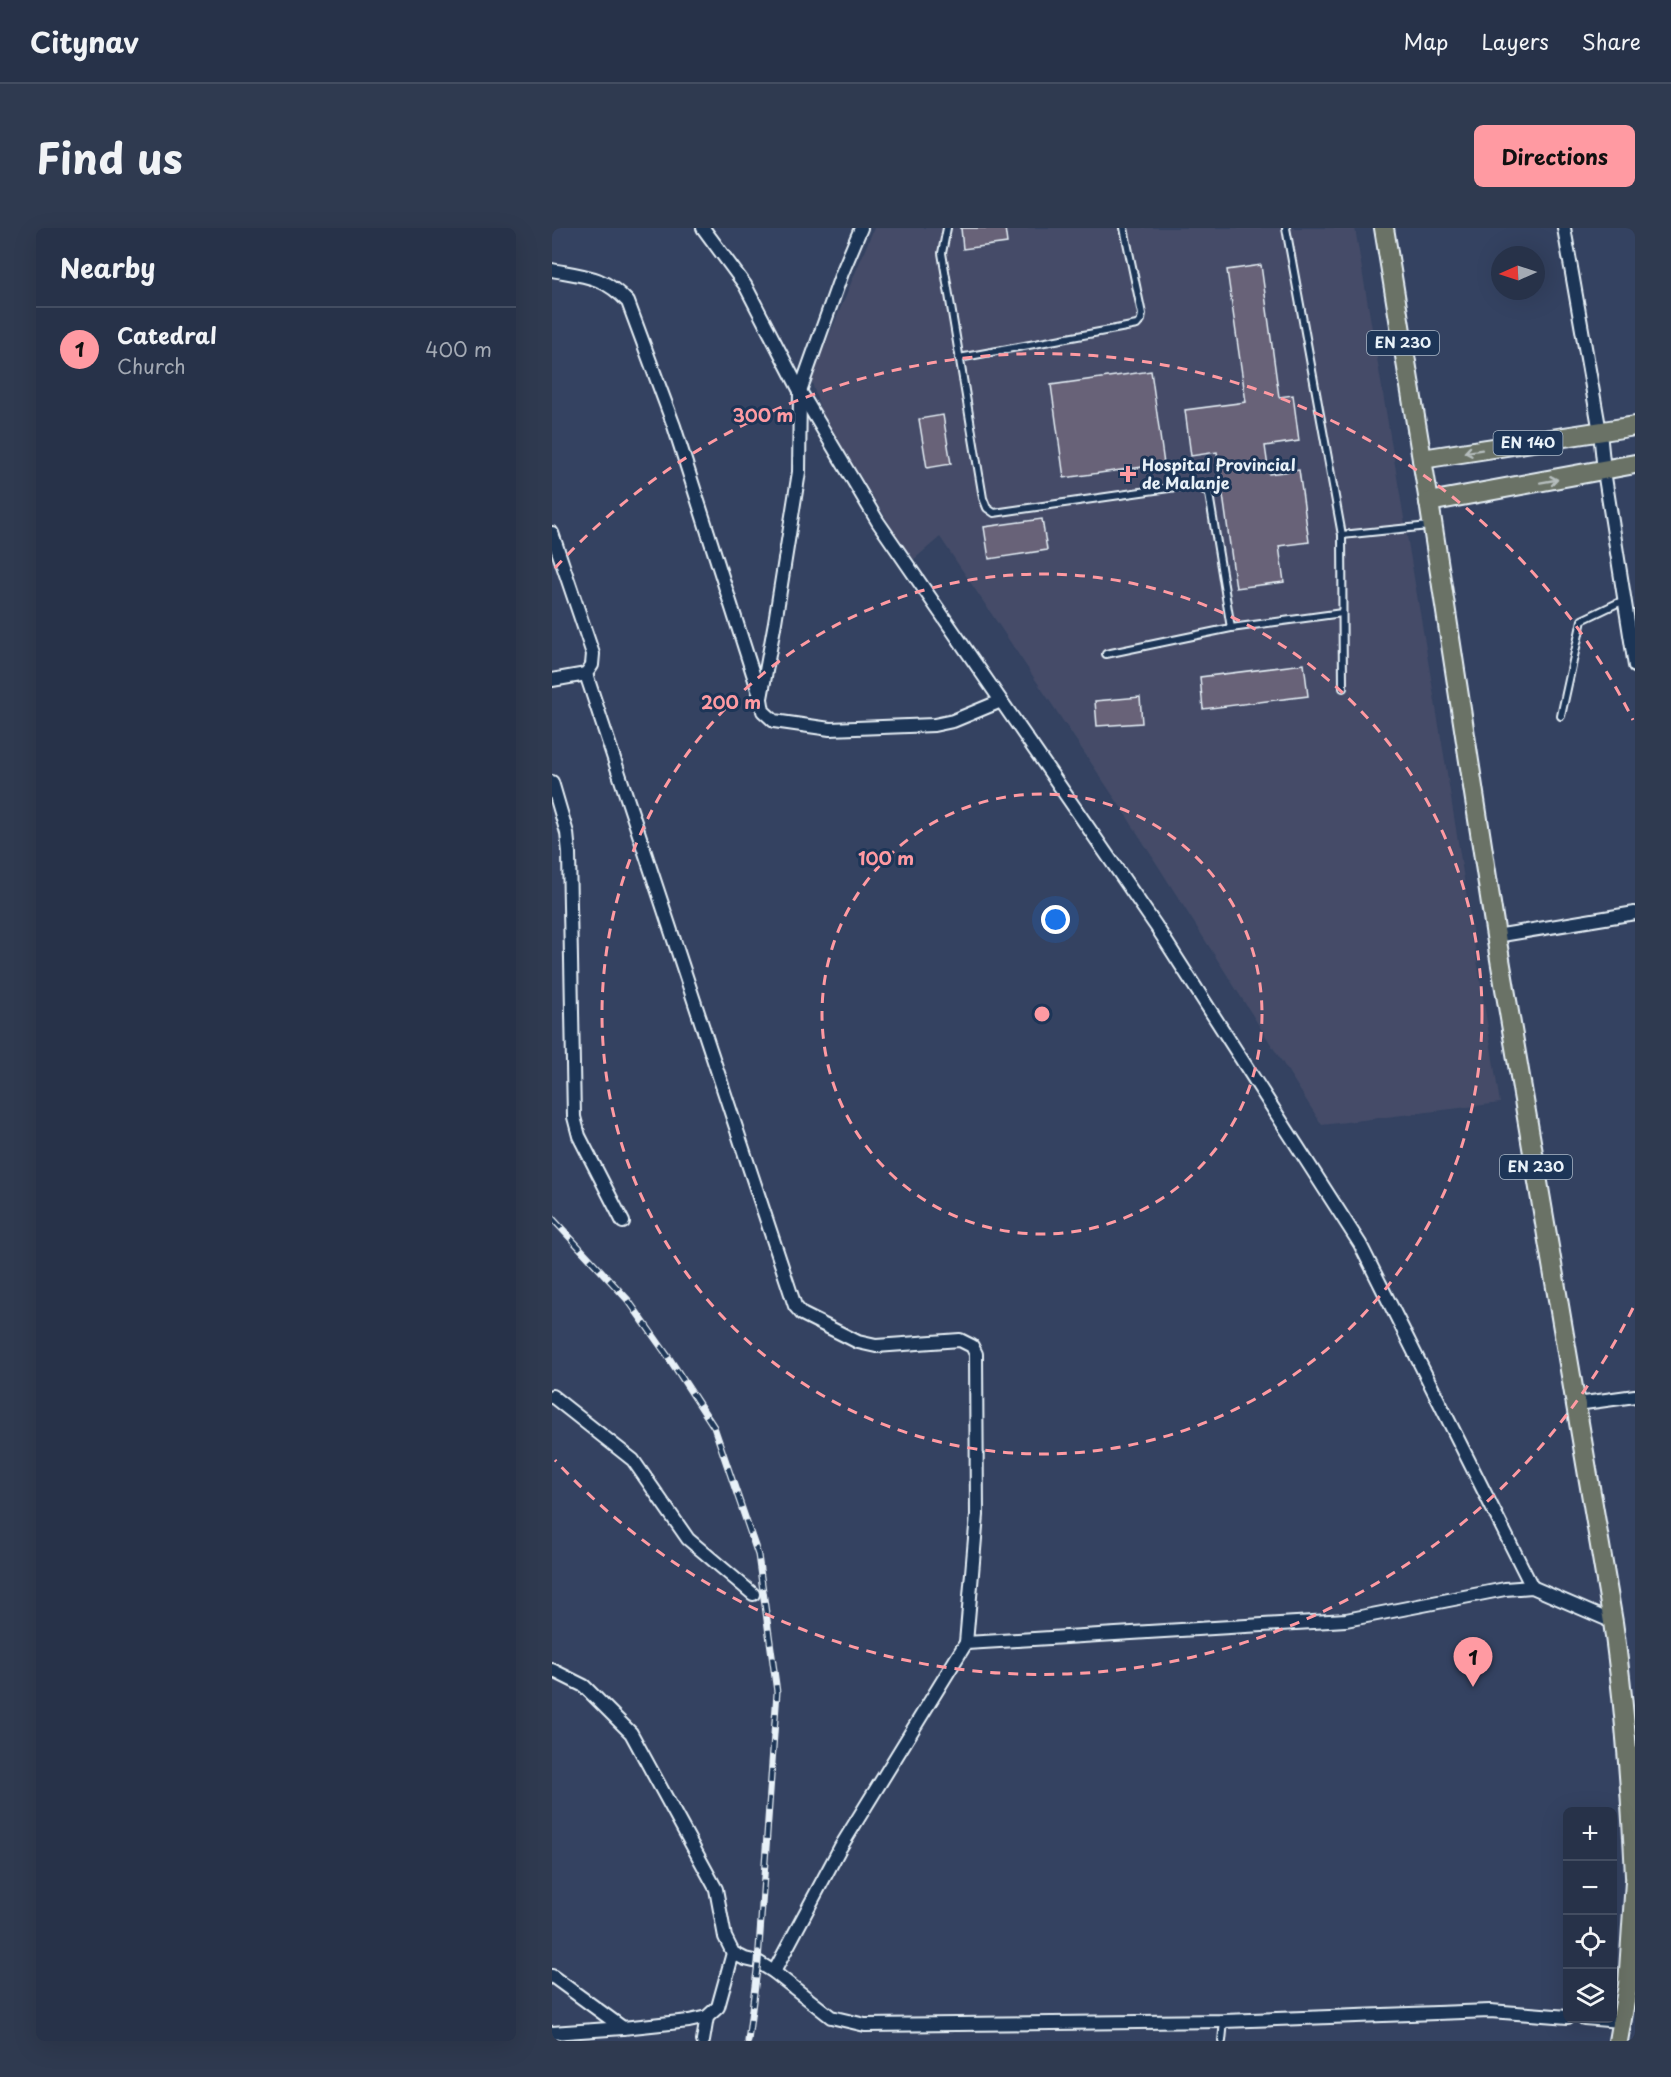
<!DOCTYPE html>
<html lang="en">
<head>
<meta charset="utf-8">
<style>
  :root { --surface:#273249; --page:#2f3a50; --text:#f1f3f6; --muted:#a4aab4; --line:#434d61; --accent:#ff9aa2 }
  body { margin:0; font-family:"Playpen Sans",sans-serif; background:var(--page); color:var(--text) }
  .controls { position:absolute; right:18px; bottom:18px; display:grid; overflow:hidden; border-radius:9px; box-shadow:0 6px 24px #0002 }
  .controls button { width:54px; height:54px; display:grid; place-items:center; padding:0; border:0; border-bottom:2px solid var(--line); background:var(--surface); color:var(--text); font:30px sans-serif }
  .compass { position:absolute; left:939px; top:18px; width:54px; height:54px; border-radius:50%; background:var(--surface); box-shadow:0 6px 24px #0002; rotate:267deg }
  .you { position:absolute; left:504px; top:692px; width:21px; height:21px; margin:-15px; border:4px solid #fff; border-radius:50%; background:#1a73e8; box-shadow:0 0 0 9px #1a73e833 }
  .badge { display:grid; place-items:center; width:39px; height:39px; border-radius:50%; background:var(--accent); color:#111; font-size:20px; font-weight:700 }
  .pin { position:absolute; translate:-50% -50px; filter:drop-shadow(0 2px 3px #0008) }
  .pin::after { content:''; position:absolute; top:32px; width:21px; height:18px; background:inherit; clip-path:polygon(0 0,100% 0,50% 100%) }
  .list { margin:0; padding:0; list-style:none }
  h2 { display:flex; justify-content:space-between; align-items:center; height:78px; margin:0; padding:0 24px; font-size:26px }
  h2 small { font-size:20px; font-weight:400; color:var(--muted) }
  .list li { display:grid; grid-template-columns:39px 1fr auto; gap:18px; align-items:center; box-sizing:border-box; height:84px; padding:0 24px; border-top:2px solid var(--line) }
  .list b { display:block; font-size:22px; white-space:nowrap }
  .list p { margin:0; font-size:20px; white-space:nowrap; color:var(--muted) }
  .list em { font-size:20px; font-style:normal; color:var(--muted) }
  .icon { flex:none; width:33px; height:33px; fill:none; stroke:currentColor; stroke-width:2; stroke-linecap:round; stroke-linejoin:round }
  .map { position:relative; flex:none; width:1083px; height:1813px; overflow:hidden; border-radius:9px }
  header { display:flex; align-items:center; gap:36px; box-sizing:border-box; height:84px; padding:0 30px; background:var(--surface); border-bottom:2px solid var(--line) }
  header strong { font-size:28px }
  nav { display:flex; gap:33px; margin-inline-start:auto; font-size:21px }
  .intro { display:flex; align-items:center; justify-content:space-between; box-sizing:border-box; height:144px; padding:0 36px }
  h1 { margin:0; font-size:42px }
  .button { padding:15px 27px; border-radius:9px; background:var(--accent); color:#111; font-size:21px; font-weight:700 }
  main { display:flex; gap:36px; padding:0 36px }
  aside { flex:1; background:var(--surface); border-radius:9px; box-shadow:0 6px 24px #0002 }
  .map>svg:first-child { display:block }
  .built { fill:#444c68 }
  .building { fill:#686278; stroke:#e8f1f8; stroke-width:1.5 }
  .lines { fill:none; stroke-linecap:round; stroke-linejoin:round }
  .service-casing { stroke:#e8f1f8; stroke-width:10 }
  .minor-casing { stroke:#e8f1f8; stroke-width:16 }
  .primary-casing { stroke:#e8f1f8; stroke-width:22 }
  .service { stroke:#1d3557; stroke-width:6 }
  .minor { stroke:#1d3557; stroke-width:12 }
  .primary { stroke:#6a7266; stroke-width:18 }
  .rail-casing { stroke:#e8f1f8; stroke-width:7 }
  .rail { stroke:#1d3557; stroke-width:4.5; stroke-dasharray:14; stroke-linecap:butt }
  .oneway { stroke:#b6bebe }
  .ring { fill:none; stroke:#ff9aa2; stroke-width:3; stroke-dasharray:10 8 }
  .poi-dot { fill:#ff9aa2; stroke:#1d3557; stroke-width:2 }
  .labels { text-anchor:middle; stroke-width:6; stroke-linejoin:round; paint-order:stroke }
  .shield { fill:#1d3557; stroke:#abb9c8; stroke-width:1.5 }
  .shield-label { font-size:15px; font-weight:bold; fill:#e8f1f8 }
  .poi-label { font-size:16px; font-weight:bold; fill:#e8f1f8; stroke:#1d3557; text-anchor:start }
  .centre { fill:#ff9aa2; stroke:#1d3557; stroke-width:3 }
  .ring-label { font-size:18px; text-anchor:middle; font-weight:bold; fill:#ff9aa2; stroke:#1d3557; stroke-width:6; stroke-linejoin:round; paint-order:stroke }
</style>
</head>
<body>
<header>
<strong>Citynav</strong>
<nav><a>Map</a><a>Layers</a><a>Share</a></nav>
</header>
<div class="intro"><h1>Find us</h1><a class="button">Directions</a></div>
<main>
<aside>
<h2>Nearby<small></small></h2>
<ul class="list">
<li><span class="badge">1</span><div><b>Catedral</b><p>Church</p></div><em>400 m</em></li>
</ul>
</aside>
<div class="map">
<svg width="1083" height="1813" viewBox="0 0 1083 1813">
  <rect width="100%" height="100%" fill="#344261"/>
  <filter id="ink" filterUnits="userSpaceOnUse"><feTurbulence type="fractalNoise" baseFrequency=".0167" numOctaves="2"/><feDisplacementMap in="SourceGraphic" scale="12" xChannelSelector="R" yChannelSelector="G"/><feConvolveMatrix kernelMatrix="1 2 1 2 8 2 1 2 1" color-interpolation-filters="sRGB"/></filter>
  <g filter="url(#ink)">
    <!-- built -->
    <path class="built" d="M322,0H803L894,539L948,875L770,897L572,584L388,309L360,333L269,184L259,151Z"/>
    <!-- building -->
    <g class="building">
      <path d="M409,0H453L455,15L411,21Z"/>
      <path d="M709,37L727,169L741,167L747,213L713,218L717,246L747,242L757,314L727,318L732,354L684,360L665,224L639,228L633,182L694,174L675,42Z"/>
      <path d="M599,143L612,236L512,250L499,157Z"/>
      <path d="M391,187L399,236L375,240L367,191Z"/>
      <path d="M490,291L495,322L437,331L432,299Z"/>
      <path d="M752,436L756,468L651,481L648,449Z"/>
      <path d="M588,469L590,495L545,498L543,473Z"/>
    </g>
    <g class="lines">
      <defs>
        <g id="service">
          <path d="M395,0L390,25L431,270L435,280L442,285L638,257L649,259L657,266L679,400"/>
          <path d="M734,0L790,307L791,460"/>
          <path d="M407,130L585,97L589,92L590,86L572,0"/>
          <path d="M790,307L877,298"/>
          <path d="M554,426L679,400L790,385"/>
          <path d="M1009,488L1030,392L1072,372"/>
          <path d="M670,1813L672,1793"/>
        </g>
        <g id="minor">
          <path d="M151,0L193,57L248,163L326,294L604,698L808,1016L980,1359"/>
          <path d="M1012,0L1048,204L1052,243L1083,438"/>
          <path d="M0,42C33,48 52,48 76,74L122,198L209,471L211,483L222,493L278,501L382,497L401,493L449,473"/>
          <path d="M0,305L41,426L40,437L34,446L243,1078L250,1086L306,1114L324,1118L408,1112L420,1118L424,1126L425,1287L414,1415"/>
          <path d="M0,452L34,446"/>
          <path d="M209,470L223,394L247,244L248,163L290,45L309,0"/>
          <path d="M0,554L15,605L17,625L22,889L27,908L71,994"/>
          <path d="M944,708L1083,685"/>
          <path d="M0,1168L81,1232L136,1311L201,1366"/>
          <path d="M1025,1176L1083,1168"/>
          <path d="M0,1442L32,1458L79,1505L164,1661L173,1709L181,1725L193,1731L206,1734L222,1744L279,1789L313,1797L672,1793L938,1783L1016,1789"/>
          <path d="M222,1744L288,1620L414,1415L794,1392L953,1361L980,1359L1061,1394"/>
          <path d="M0,1748L71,1800"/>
          <path d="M1032,1790L1068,1793"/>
          <path d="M0,1805L71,1800L137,1793L155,1789L166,1779L181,1725"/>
          <path d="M151,1813L155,1789"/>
        </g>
        <g id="primary">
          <path d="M832,0L877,274L944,708L1061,1394C1073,1478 1079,1563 1083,1648"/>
          <path d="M870,231L1083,198"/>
          <path d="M877,274L1083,236"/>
          <path d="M1066,1813L1076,1757L1083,1653"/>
        </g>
      </defs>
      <!-- service casing -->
      <use href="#service" class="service-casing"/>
      <!-- minor casing -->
      <use href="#minor" class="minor-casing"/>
      <!-- primary casing -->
      <use href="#primary" class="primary-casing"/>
      <!-- service -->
      <use href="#service" class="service"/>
      <!-- minor -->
      <use href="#minor" class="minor"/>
      <!-- primary -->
      <use href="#primary" class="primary"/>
      <defs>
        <path id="rail" d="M0,990L76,1072L115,1127L162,1199L206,1327L225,1464L206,1734L196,1813"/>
      </defs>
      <!-- rail casing -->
      <use href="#rail" class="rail-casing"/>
      <!-- rail -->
      <use href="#rail" class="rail"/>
    </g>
    <!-- one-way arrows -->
    <defs><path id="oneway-shaft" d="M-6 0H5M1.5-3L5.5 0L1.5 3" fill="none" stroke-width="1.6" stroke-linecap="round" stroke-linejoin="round" transform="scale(1.5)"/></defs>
    <g class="oneway">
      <use href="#oneway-shaft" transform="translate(921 223) rotate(171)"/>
      <use href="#oneway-shaft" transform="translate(997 253) rotate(-10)"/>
    </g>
  </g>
  <!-- distance rings -->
  <g class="ring">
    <circle cx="490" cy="786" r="220"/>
    <circle cx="490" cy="786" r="440"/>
    <path d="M1081 1080A660 660 0 0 1 3 1232M3 340A660 660 0 0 1 1081 492"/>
  </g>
  <!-- markers -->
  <path class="poi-dot" d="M573 237h6v6h6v6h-6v6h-6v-6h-6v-6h6z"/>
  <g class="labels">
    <!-- shield labels -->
    <g class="shield">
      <rect x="815" y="103" width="72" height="24" rx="4.5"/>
      <rect x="941.5" y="203" width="69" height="24" rx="4.5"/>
      <rect x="948" y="927" width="72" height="24" rx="4.5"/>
    </g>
    <g class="shield-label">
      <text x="851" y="120">EN 230</text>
      <text x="976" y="220">EN 140</text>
      <text x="984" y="944">EN 230</text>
    </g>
    <!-- poi labels -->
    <g class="poi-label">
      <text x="590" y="243">Hospital Provincial<tspan x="590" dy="18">de Malanje</tspan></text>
    </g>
  </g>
  <circle cx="490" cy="786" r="9" class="centre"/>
  <g class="ring-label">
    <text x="211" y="194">300 m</text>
    <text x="179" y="481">200 m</text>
    <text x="334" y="637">100 m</text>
  </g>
</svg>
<div class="controls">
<button>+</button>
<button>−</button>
<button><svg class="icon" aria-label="locate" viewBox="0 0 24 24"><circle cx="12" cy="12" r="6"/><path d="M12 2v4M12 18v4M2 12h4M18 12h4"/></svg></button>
<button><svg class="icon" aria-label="layers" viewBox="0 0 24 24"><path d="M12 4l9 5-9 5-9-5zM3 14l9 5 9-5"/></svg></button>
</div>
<svg class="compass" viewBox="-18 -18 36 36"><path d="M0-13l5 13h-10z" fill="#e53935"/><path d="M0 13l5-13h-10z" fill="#a4aab4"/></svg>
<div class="you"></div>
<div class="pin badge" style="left:921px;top:1459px">1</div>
</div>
</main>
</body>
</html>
